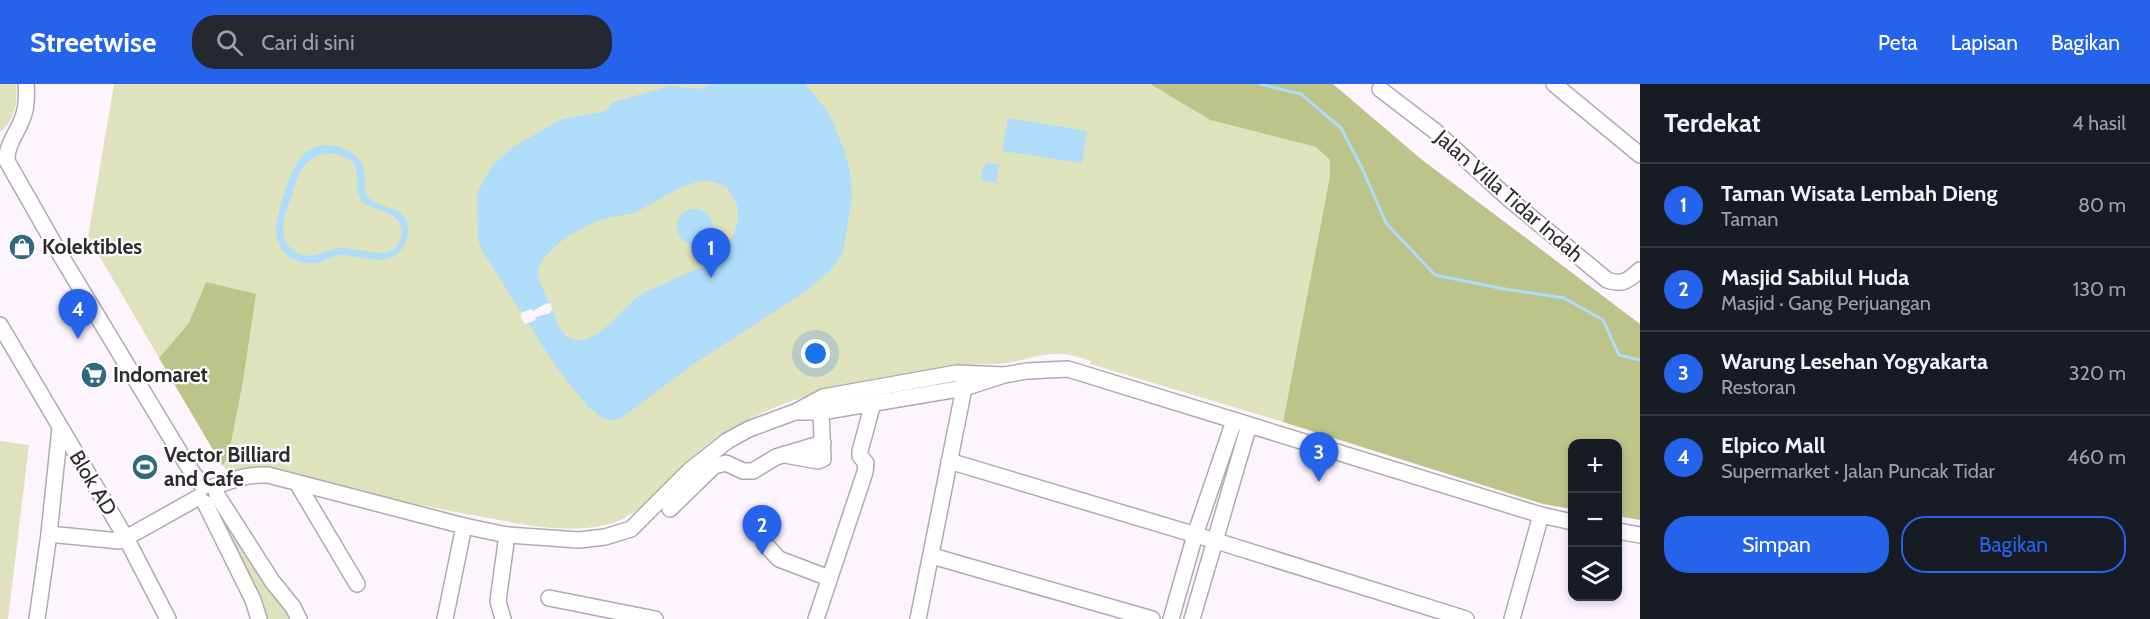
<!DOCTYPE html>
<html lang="id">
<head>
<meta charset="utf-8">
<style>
  :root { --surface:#171b24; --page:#242831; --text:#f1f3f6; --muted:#9ea1a6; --line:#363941; --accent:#2563eb }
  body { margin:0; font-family:Cabin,sans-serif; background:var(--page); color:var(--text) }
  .controls { position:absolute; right:18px; bottom:18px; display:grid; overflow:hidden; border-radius:12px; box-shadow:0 3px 9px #0003 }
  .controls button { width:54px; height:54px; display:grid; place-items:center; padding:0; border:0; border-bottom:2px solid var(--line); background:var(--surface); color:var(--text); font:30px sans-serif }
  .you { position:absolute; left:816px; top:270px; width:21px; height:21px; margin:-15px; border:4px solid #fff; border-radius:50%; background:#1a73e8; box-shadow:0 0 0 9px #1a73e833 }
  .badge { display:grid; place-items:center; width:39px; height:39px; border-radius:50%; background:var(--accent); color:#fff; font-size:20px; font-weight:700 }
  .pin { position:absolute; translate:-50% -50px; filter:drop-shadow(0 2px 3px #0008) }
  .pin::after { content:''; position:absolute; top:32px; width:21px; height:18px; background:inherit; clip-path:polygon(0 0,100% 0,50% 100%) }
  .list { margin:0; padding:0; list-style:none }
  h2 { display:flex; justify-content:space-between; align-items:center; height:78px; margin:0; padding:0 24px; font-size:26px }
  h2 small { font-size:20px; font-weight:400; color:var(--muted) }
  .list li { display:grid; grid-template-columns:39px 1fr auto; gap:18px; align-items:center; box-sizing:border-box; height:84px; padding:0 24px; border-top:2px solid var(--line) }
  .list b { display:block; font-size:22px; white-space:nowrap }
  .list p { margin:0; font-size:20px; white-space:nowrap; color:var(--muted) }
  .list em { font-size:20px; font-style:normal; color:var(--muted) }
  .actions { display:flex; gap:12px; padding:18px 24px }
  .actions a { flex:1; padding:14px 0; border:2px solid var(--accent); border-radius:24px; text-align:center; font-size:21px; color:var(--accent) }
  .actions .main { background:var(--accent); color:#fff }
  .icon { flex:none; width:33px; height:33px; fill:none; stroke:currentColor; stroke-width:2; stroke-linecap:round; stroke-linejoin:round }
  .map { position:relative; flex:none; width:1640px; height:535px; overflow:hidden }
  header { display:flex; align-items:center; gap:36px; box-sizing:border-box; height:84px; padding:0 30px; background:var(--accent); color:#fff }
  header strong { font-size:28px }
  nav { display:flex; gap:33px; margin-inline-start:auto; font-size:21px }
  .search { width:420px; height:54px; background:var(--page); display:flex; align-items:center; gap:15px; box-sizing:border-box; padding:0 21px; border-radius:24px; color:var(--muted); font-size:22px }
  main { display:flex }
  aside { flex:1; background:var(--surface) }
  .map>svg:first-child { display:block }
  .green { fill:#dee3bd }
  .forest { fill:#bdc48a }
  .water { fill:#afdcf9; fill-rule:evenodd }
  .pier { fill:#fdf5fe }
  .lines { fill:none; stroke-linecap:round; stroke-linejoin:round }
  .stream { stroke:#afdcf9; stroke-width:3 }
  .minor-casing { stroke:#b4a7b5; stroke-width:18 }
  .minor { stroke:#fff; stroke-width:15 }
  .labels { text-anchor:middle; stroke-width:4.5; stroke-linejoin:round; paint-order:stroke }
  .street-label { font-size:21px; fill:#2f2a2f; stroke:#fff }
  .poi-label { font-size:21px; font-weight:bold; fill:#2f2a2f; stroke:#fff; text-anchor:start }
</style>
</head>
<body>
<header>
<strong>Streetwise</strong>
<div class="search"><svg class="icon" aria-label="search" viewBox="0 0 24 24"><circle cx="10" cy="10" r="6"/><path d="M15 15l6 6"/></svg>Cari di sini</div>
<nav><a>Peta</a><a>Lapisan</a><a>Bagikan</a></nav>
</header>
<main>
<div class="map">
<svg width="1640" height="535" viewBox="0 0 1640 535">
  <rect width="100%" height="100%" fill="#fdf5fe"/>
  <!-- green -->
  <g class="green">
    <path d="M0,0H16C18,18 15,37 0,48Z"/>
    <path d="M114,0H1150L1210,36L1316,63L1331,76L1330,92L1283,338L1090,280L1091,277C1080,274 1067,269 1055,270C1039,270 1023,277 1006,279C994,281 982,280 970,281C878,292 781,306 704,363C671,389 646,434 601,442C565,449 525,441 489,434C410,421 332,400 253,383L229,387L222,381L88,153Z"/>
    <path d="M0,357L29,361L8,535H0Z"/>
    <path d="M215,420L294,535H265L210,423Z"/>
  </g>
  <!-- forest -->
  <g class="forest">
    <path d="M1150,0H1333L1421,75L1640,240V436L1618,432V360H1572V425L1543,420L1283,338L1330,92V76L1316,63L1210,36Z"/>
    <path d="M206,198L256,210L243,297L228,374L222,381L159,274L189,239Z"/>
  </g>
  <!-- water -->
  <g class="water">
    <path d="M713,0H805L829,29L844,66L850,88L852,113L843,169L830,187L808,206L692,281L620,335L609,336L602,334L588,323L556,283L481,165L478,155L477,114L478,107L492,82L513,63L562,35L602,28L608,25L613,18L670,2L699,5ZM702,97C717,96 729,102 735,116C745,138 729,166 710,179C703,184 693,187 685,190C671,196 658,202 644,209C625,219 604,253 583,256C566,258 559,245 555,232C551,220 536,196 538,186C543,165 582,142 601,136C612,132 625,132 636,128C659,117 677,102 702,97Z"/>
    <path d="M1008,34L1087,47L1082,79L1002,67Z"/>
    <path d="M326,61C344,61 364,72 365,92C366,97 363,104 366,110C375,128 408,118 408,145C409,153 406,160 401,166C386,184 361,171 340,171C334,172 329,175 323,177C311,181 295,180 285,169C279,163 276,153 276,144C277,129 291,83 302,72C309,65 317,62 326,61ZM328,69C373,74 348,99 363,119C375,126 397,128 401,142C402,147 402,152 400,156C392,181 354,161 337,164C322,168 308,178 293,166C275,152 286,128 292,111C298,90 304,73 328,69Z"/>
    <path d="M986,79L999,81L996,99L981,96L983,82H986Z"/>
    <circle cx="695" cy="143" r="18"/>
  </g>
  <!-- pier -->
  <path class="pier" d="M547,219V220L550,219L553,226L550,227L551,229L535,233L536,236L525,240L520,232L522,231L521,229L531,225L533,227Z"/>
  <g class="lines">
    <!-- stream -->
    <path class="stream" d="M1260,0L1301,10L1341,44L1362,84L1386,139L1435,191L1499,204L1564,214L1603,236L1619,271L1640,276"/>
    <defs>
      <g id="minor">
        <path d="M26,0C27,11 27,22 23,33C18,48 6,60 7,77L61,172L188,382L203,403"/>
        <path d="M1554,0L1640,71"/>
        <path d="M1380,5L1435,47L1508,114L1607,196C1622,202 1629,196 1640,186"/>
        <path d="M0,241L126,454L199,413"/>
        <path d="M795,328H821L964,304L1004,291L1027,287L1068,285L1541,431L1572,438"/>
        <path d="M785,371L818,377L823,375L821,328"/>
        <path d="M949,377L1226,460L1466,535"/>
        <path d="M297,399L357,500"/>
        <path d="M213,403C232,396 247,390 268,391L464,442L507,451L579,456L605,453L631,445L689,387L727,357L749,345L795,328L823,313L957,289L1004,291"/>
        <path d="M217,411L272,497L293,523L299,535"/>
        <path d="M205,419L253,516L259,535"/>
        <path d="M670,425L714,382L726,379L743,387H753L776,373L823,359"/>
        <path d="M1618,447L1640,451"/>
        <path d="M49,450L119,457L126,454L168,535"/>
        <path d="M764,459L779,475L829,494"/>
        <path d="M932,472L1152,535"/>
        <path d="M549,514L655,535"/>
        <path d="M37,535L49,450L60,344"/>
        <path d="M445,535L464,442"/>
        <path d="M503,535L498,517L507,451"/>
        <path d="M816,535L865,388L866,379L860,372V367L873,319"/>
        <path d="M918,535L964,304L963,298"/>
        <path d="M1171,535L1195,451L1234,337"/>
        <path d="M1192,535L1249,341"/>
        <path d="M1512,535L1541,431"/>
      </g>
    </defs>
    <!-- minor casing -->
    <use href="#minor" class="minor-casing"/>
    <!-- minor -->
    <use href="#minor" class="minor"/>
  </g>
  <!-- icons -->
  <defs>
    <symbol id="shop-disc" viewBox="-11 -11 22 22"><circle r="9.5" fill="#2e6881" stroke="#fff"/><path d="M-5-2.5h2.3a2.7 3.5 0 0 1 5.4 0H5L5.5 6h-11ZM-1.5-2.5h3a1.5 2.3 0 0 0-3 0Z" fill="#fff"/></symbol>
    <symbol id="supermarket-disc" viewBox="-11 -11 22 22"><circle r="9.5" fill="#2e6881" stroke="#fff"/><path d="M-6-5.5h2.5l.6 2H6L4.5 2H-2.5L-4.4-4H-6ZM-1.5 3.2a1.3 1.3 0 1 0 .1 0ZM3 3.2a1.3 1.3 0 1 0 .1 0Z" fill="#fff"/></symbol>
    <symbol id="stadium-disc" viewBox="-11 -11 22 22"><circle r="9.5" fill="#2e6881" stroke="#fff"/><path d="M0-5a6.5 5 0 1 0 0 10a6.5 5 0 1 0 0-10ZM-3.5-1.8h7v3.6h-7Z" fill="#fff"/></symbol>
  </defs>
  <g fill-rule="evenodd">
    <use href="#shop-disc" x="7" y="148" width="30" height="30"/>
    <use href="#supermarket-disc" x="79" y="276" width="30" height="30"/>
    <use href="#stadium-disc" x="130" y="368" width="30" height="30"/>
  </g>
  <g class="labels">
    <!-- street labels -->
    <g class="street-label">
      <text transform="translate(1509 112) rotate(41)" y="7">Jalan Villa Tidar Indah</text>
      <text transform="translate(93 399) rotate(59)" y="7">Blok AD</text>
    </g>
    <!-- poi labels -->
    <g class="poi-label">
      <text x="42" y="170">Kolektibles</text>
      <text x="113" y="298">Indomaret</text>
      <text x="164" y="378">Vector Billiard<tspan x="164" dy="24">and Cafe</tspan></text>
    </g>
  </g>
</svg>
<div class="controls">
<button>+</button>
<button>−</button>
<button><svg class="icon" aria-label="layers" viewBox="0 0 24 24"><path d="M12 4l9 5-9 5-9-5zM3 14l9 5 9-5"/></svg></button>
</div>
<div class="you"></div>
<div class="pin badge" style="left:711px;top:194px">1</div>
<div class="pin badge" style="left:762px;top:471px">2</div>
<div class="pin badge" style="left:1319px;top:398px">3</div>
<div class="pin badge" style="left:78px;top:255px">4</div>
</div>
<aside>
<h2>Terdekat<small>4 hasil</small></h2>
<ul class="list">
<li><span class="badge">1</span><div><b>Taman Wisata Lembah Dieng</b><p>Taman</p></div><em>80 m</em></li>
<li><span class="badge">2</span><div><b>Masjid Sabilul Huda</b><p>Masjid · Gang Perjuangan</p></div><em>130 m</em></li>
<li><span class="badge">3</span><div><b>Warung Lesehan Yogyakarta</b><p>Restoran</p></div><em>320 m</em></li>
<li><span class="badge">4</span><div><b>Elpico Mall</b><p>Supermarket · Jalan Puncak Tidar</p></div><em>460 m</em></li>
</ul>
<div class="actions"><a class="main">Simpan</a><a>Bagikan</a></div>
</aside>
</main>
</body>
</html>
